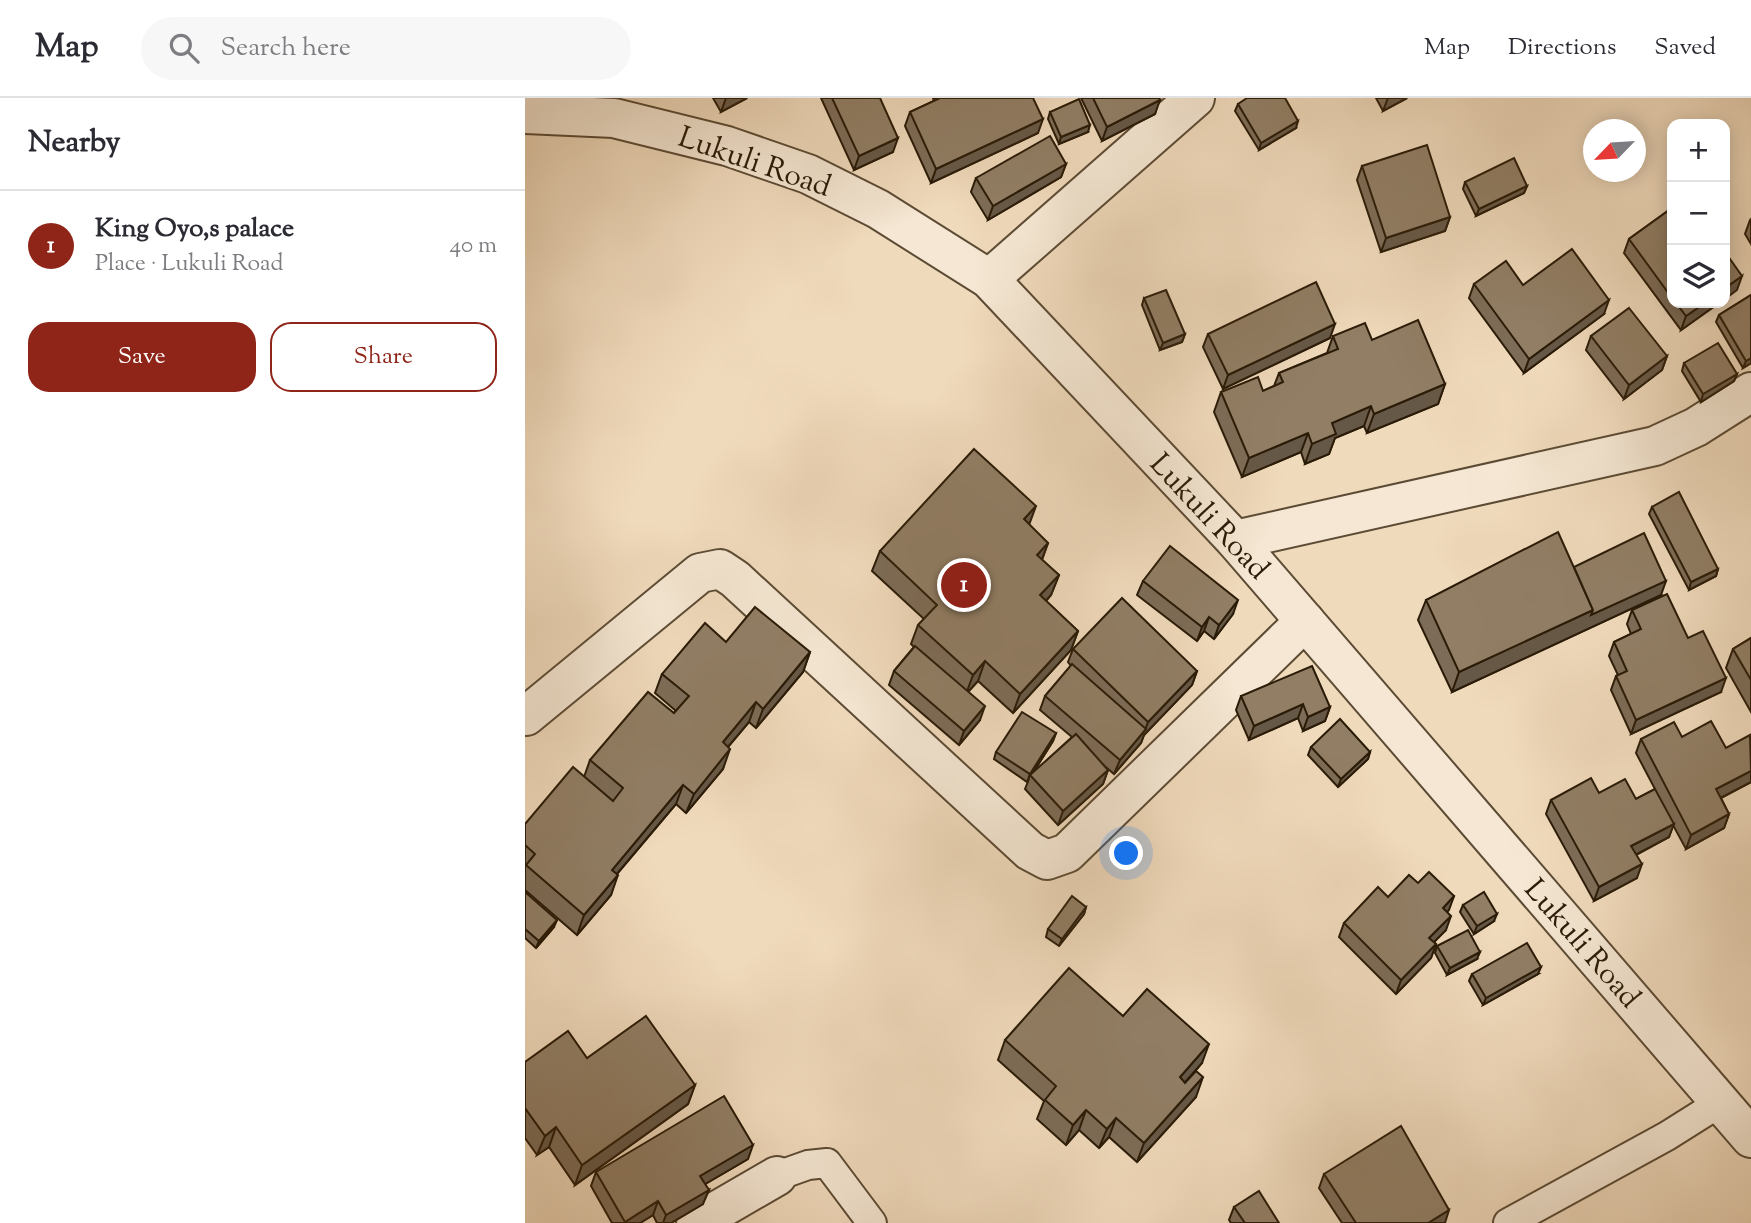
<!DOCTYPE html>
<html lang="en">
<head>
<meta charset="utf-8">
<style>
  :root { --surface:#fff; --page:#f7f7f7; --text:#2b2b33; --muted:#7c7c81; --line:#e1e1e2; --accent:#8f2418 }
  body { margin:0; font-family:"Sorts Mill Goudy",serif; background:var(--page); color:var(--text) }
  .controls { position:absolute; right:21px; top:21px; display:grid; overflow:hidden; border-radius:14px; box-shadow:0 4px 18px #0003 }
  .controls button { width:63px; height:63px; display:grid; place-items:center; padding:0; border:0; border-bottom:2px solid var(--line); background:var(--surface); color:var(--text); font:35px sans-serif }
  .compass { position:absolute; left:1058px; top:21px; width:63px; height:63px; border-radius:50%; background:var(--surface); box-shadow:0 4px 18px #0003; rotate:245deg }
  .you { position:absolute; left:602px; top:756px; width:24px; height:24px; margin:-18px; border:5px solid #fff; border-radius:50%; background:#1a73e8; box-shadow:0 0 0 10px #1a73e833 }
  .badge { display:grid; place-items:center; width:46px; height:46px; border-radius:50%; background:var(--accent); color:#fff; font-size:23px; font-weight:700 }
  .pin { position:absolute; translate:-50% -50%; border:4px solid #fff; box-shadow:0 2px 7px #0006 }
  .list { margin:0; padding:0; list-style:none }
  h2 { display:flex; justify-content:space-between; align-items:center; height:91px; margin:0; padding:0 28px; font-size:30px }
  h2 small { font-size:23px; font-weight:400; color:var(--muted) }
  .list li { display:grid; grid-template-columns:46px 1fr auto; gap:21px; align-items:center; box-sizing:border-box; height:112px; padding:0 28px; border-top:2px solid var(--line) }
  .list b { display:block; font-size:26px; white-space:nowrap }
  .list p { margin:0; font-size:23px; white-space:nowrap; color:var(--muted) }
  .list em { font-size:23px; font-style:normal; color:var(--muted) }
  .actions { display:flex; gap:14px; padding:21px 28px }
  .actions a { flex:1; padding:16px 0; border:2px solid var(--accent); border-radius:21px; text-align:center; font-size:24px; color:var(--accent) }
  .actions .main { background:var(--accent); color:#fff }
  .icon { flex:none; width:38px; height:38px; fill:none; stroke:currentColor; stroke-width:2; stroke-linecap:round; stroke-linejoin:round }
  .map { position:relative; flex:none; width:1226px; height:1125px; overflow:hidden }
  header { display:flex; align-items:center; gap:42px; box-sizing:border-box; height:98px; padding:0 35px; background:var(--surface); border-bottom:2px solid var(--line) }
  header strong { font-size:33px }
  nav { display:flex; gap:38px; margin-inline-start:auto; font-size:24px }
  .search { width:490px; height:63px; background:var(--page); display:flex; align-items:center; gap:18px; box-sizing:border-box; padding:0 24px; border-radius:38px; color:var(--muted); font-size:26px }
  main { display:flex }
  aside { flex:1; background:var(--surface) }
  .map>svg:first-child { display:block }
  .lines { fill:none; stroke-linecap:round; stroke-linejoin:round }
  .service-casing { stroke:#5c4b34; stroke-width:32 }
  .minor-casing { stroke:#5c4b34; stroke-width:42 }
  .tertiary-casing { stroke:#5c4b34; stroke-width:42 }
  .service { stroke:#f5e7d3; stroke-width:28 }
  .minor { stroke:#f5e7d3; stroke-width:38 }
  .tertiary { stroke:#f5e7d3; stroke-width:38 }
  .wall { fill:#7d6c57; stroke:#2a1b07; stroke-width:2 }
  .shaded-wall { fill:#665847; stroke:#2a1b07; stroke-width:2 }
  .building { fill:#917e65; stroke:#2a1b07; stroke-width:2 }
  .labels { text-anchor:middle; stroke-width:7; stroke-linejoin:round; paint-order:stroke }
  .street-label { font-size:30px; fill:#2a1b07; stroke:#f5e7d3 }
</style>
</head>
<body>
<header>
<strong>Map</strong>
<div class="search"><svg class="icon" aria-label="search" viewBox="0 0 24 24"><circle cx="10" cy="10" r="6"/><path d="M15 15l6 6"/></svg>Search here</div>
<nav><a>Map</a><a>Directions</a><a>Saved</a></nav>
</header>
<main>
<aside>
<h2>Nearby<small></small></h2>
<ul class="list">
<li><span class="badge">1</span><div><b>King Oyo,s palace</b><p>Place · Lukuli Road</p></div><em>40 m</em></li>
</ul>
<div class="actions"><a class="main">Save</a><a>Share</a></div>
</aside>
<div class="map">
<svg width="1226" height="1125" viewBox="0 0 1226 1125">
  <rect width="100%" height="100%" fill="#f0dabc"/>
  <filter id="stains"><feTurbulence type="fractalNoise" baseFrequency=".00286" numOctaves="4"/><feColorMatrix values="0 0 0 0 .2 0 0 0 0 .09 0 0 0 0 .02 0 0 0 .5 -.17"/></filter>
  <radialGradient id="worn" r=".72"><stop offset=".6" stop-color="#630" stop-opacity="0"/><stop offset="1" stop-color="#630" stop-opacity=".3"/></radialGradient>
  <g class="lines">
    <defs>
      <g id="service">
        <path d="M252,1078L283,1067L302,1065L347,1125"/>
        <path d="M983,1125L1142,1038L1196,1004"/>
      </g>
      <g id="minor">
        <path d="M464,181L670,0"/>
        <path d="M710,442L1130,348L1171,329L1226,294"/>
        <path d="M1,618L175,475L195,471L210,481L505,753L522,762L542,755L780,523"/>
        <path d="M171,1125L252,1078"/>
      </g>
      <path id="tertiary" d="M0,16L89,20L202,48L283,76L353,111L464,181L710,442L1226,1040"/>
    </defs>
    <!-- service casing -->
    <use href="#service" class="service-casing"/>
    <!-- minor casing -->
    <use href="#minor" class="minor-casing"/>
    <!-- tertiary casing -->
    <use href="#tertiary" class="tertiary-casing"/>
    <!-- service -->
    <use href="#service" class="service"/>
    <!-- minor -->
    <use href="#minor" class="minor"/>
    <!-- tertiary -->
    <use href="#tertiary" class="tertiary"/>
  </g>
  <!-- wall -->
  <g class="wall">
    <path d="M188,0H222L196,14Z"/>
    <path d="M296,0H355L368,54L329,72Z"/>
    <path d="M408,0H508L513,35L406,85L380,28L385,14L409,3Z"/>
    <path d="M556,0H634L630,16L577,43Z"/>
    <path d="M851,0H882L858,13Z"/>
    <path d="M713,6L771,30L734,52L710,13Z"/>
    <path d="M525,14L563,34L534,46L523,21Z"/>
    <path d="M541,66L536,79L463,122L446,94L451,80Z"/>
    <path d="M837,68L925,119L920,133L856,154L832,82Z"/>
    <path d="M940,84L1002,88L999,95L951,118L938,91Z"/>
    <path d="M1147,110V205H1194L1156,232L1099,155L1104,141Z"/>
    <path d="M1226,121V146L1220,136L1225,122Z"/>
    <path d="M949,186L1079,216L999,275L944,200Z"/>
    <path d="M1226,197V265L1218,270L1191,224L1194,217Z"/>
    <path d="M619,200L660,236L657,244L635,252L617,207Z"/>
    <path d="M683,236L805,240L698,291L678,249Z"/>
    <path d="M808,238L847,242L920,286L913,306L842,335L839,328L810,340L804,356L780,366L776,354L717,379L689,314L696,294L738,293L749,288L754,275L802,255Z"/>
    <path d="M1066,238L1142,258L1137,272L1099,301L1061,252Z"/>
    <path d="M1159,265L1212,276L1209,283L1176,304L1157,273Z"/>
    <path d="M1127,409L1193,471L1191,478L1164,492L1124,416Z"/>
    <path d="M504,427L523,445L517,462L534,477L526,497L521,503L553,533L546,552L488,615L453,583L443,594L455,622L434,647L364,587L369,573L389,549L386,546L393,527L399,521L347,473L355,453Z"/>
    <path d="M1049,469L1136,497L927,594L893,522L901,502Z"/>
    <path d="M618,483L708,516L689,541L679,533L672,543L612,497Z"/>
    <path d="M1107,512L1196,594L1106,636L1086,592L1091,578L1093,577L1084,558L1089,544L1106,536L1102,526Z"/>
    <path d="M1226,540V614L1201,570L1208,551Z"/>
    <path d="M201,544L285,554L278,574L231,630L224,624L203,649L198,671L161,715L151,706L92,776L86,797L52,837L0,792V726L59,679L65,662L149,615L151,613L130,595L137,576Z"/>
    <path d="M548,551L672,573L667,587L619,637L616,645L589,676L576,665L583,672L578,686L533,727L500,691L504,681L502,684L469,661L471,654L531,635L528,643L508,675L547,639L515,612L520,598L546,568L543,564Z"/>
    <path d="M716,598L805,609L800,623L778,633L773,620L724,642L711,612Z"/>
    <path d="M1157,639L1201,650L1226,684L1196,700L1204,716L1199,730L1161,751L1148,727L1144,739L1111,757L1112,780L1069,803L1021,716L1026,702L1074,695L1111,701L1130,691L1111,655L1116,641Z"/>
    <path d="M786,649L845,654L843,661L813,689L783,657Z"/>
    <path d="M893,785L929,798L922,814L921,832L909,844L911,846L906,860L871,896L814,839L819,825L863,799Z"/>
    <path d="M0,794L29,829L11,850L0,840Z"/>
    <path d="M938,807L969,823L949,836L935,814Z"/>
    <path d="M561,809L559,816L534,848L521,839L523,831Z"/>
    <path d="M912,848L952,861L922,877L910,855Z"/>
    <path d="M947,876H1013L958,907L944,883Z"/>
    <path d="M598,918L677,965L660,985L671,999L612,1064L584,1039L574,1050L554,1032L541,1047L512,1021L519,1003L473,962L480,942Z"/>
    <path d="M62,960L170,987L163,1006L50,1087L24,1049L12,1057L0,1040V964Z"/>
    <path d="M223,1061L180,1086L178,1106L146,1125H132L128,1117L115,1125H87L66,1088L71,1074Z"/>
    <path d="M799,1076L920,1125H817L794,1090Z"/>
    <path d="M709,1109L754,1125H706L704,1122Z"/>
  </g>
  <!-- shaded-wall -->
  <g class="shaded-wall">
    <path d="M201,0H222L196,14Z"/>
    <path d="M863,0H882L858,13Z"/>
    <path d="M635,2L630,16L577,43L582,29Z"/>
    <path d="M518,21L513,35L406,85L411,71Z"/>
    <path d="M773,23L771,30L734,52L736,45Z"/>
    <path d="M565,27L563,34L534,46L536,39Z"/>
    <path d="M373,40L368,54L329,72L334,58Z"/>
    <path d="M541,66L536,79L463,122L468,108Z"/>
    <path d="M1002,88L999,95L951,118L954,111Z"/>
    <path d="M925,119L920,133L856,154L861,140Z"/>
    <path d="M1217,178L1212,192L1200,201V190Z"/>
    <path d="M1084,202L1079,216L999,275L1004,261Z"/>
    <path d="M1180,205H1194L1156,232L1161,218Z"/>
    <path d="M810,226L805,240L698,291L703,277Z"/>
    <path d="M660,236L657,244L635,252L638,245Z"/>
    <path d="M1142,258L1137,272L1099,301L1104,287Z"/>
    <path d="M1226,260V265L1218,270L1221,263Z"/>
    <path d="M1212,276L1209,283L1176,304L1178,296Z"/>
    <path d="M920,286L913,306L842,335L849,316Z"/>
    <path d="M846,308L839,328L810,340L804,356L780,366L787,346L807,325Z"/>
    <path d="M783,335L776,354L717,379L724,360Z"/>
    <path d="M511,408L504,427L499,421Z"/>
    <path d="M523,445L516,464L512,457Z"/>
    <path d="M1193,471L1191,478L1164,492L1166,484Z"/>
    <path d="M534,477L526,497L508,517L515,497Z"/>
    <path d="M1141,483L1136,497L927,594L934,574L1068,512Z"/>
    <path d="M713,502L708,516L689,541L694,527Z"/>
    <path d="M684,519L679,533L672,543L677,529Z"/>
    <path d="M553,533L546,552L488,615L495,596Z"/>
    <path d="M285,554L278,574L231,630L238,611Z"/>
    <path d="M460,563L453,583L441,596L448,577Z"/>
    <path d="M672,573L667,587L619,637L616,645L589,676L595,662L620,632L623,624Z"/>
    <path d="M1201,580L1196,594L1106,636L1111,622Z"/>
    <path d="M231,604L224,624L190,664L198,644Z"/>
    <path d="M778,606L773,620L724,642L729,628Z"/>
    <path d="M460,608L455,622L434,647L439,633Z"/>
    <path d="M805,609L800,623L778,633L783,619Z"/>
    <path d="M531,635L528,643L506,678L505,677L502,684L505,676Z"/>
    <path d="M205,651L198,671L161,715L169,696Z"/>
    <path d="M845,654L843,661L813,689L816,681Z"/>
    <path d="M583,672L578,686L533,727L538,713Z"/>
    <path d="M1226,673V684L1186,705L1191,691Z"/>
    <path d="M158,687L151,706L79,791L87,772Z"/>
    <path d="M1204,716L1199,730L1161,751L1166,737Z"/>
    <path d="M1149,726L1144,739L1101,762L1106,748Z"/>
    <path d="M1117,766L1112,780L1069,803L1074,789Z"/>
    <path d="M93,777L86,797L52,837L59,817Z"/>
    <path d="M929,798L924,812L913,824L918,810Z"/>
    <path d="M561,809L559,816L534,848L537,841Z"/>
    <path d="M972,816L969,823L949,836L952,828Z"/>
    <path d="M926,818L921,832L899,854L904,840Z"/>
    <path d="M32,822L29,829L11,850L14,843Z"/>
    <path d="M911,846L906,860L871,896L876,882Z"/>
    <path d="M955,854L952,861L922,877L925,870Z"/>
    <path d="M1016,869L1013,876L958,907L961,900Z"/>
    <path d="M684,946L677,965L647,999L655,979Z"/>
    <path d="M678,979L671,999L612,1064L619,1045Z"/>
    <path d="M170,987L163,1006L50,1087L57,1067Z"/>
    <path d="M561,1012L554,1032L541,1047L548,1027Z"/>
    <path d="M591,1020L584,1039L574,1050L582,1031Z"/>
    <path d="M31,1029L24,1049L12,1057L20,1038Z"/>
    <path d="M228,1047L223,1061L170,1092L175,1078Z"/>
    <path d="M184,1092L178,1106L146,1125H138L141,1117Z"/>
    <path d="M133,1103L128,1117L115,1125H99L100,1124Z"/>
    <path d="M924,1112L920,1125H903Z"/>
  </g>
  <!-- building -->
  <g class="building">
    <path d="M307,0H355L373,40L334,58Z"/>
    <path d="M415,0H508L518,21L411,71L385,14Z"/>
    <path d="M568,0H634L635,2L582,29Z"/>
    <path d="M722,0H760L773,23L736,45L713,6Z"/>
    <path d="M554,1L565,27L536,39L525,14Z"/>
    <path d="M525,38L541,66L468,108L451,80Z"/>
    <path d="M902,47L925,119L861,140L837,68Z"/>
    <path d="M989,60L1002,88L954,111L940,84Z"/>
    <path d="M1147,110V200L1104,141Z"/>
    <path d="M1047,151L1084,202L1004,261L949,186L981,163L998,187Z"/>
    <path d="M1200,154L1217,178L1200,190Z"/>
    <path d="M791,184L810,226L703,277L683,236Z"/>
    <path d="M641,192L660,236L638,245L619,200Z"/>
    <path d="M1226,197V260L1221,263L1194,217Z"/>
    <path d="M1151,205H1180L1161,218Z"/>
    <path d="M1104,210L1142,258L1104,287L1066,238Z"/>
    <path d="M893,222L920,286L849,316L846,308L807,325L811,336L787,346L783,335L724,360L696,294L733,279L738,293L758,284L754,275L813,251L808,238L840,225L847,242Z"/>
    <path d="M1193,245L1212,276L1178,296L1159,265Z"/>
    <path d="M449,351L511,408L499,421L523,445L512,457L534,477L515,497L553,533L495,596L460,563L448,577L393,527L412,507L355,453Z"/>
    <path d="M1154,394L1193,471L1166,484L1127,409Z"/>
    <path d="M1033,434L1068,512L934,574L901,502Z"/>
    <path d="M1119,435L1141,483L1066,517L1068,512L1049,469Z"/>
    <path d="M645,448L713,502L694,527L684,519L677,529L618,483Z"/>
    <path d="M1142,496L1163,540L1178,533L1201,580L1111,622L1091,578L1102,573L1089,544L1116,531L1107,512Z"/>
    <path d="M597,500L672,573L623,624L548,551Z"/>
    <path d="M230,509L285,554L238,611L231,604L198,644L205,651L169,696L158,687L87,772L93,777L59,817L1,767L10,756L0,747V726L48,669L88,703L98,690L65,662L123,594L149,615L164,598L137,576L180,525L201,544Z"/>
    <path d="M1226,540V582L1208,551Z"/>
    <path d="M390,548L460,608L439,633L369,573Z"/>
    <path d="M547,566L621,631L595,662L520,598Z"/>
    <path d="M787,568L805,609L783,619L778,606L729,628L716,598Z"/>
    <path d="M497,614L531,635L505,676L471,654Z"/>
    <path d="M815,621L845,654L816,681L786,649Z"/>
    <path d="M1186,623L1201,650L1225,637L1226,673L1191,691L1204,716L1166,737L1116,641L1149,624L1157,639Z"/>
    <path d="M551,636L583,672L538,713L505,677Z"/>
    <path d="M1066,680L1074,695L1100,681L1111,701L1130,691L1149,726L1106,748L1117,766L1074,789L1026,702Z"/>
    <path d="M904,774L929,798L918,810L926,818L904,840L911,846L876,882L819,825L853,789L863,799L884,777L893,785Z"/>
    <path d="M0,794L32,822L14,843L0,831Z"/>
    <path d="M959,794L972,816L952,828L938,807Z"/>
    <path d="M547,798L561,809L537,841L523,831Z"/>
    <path d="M943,832L955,854L925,870L912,848Z"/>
    <path d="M1002,845L1016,869L961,900L947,876Z"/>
    <path d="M544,870L598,918L622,891L684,946L655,979L660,985L671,973L678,979L619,1045L591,1020L582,1031L561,1012L548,1027L520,1002L531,988L480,942Z"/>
    <path d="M121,918L170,987L57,1067L31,1029L20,1038L0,1010V964L43,933L62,960Z"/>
    <path d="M199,998L228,1047L175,1078L184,1092L141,1117L133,1103L100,1124L71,1074Z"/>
    <path d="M876,1028L924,1112L903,1125H831L799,1076Z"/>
    <path d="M734,1093L754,1125H720L709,1109Z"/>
  </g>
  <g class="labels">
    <!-- street labels -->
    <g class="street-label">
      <text transform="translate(230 63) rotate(19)" y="10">Lukuli Road</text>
      <text transform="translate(685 418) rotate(47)" y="10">Lukuli Road</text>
      <text transform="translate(1058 845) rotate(49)" y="10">Lukuli Road</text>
    </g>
  </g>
  <rect width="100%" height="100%" filter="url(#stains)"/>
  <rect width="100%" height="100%" fill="url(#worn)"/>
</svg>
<div class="controls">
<button>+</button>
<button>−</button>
<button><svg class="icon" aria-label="layers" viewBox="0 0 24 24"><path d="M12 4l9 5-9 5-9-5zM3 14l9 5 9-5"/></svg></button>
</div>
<svg class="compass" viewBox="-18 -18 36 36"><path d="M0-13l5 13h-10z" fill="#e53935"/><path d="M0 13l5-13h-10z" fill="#7c7c81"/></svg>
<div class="you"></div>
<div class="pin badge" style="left:439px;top:487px">1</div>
</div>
</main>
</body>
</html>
